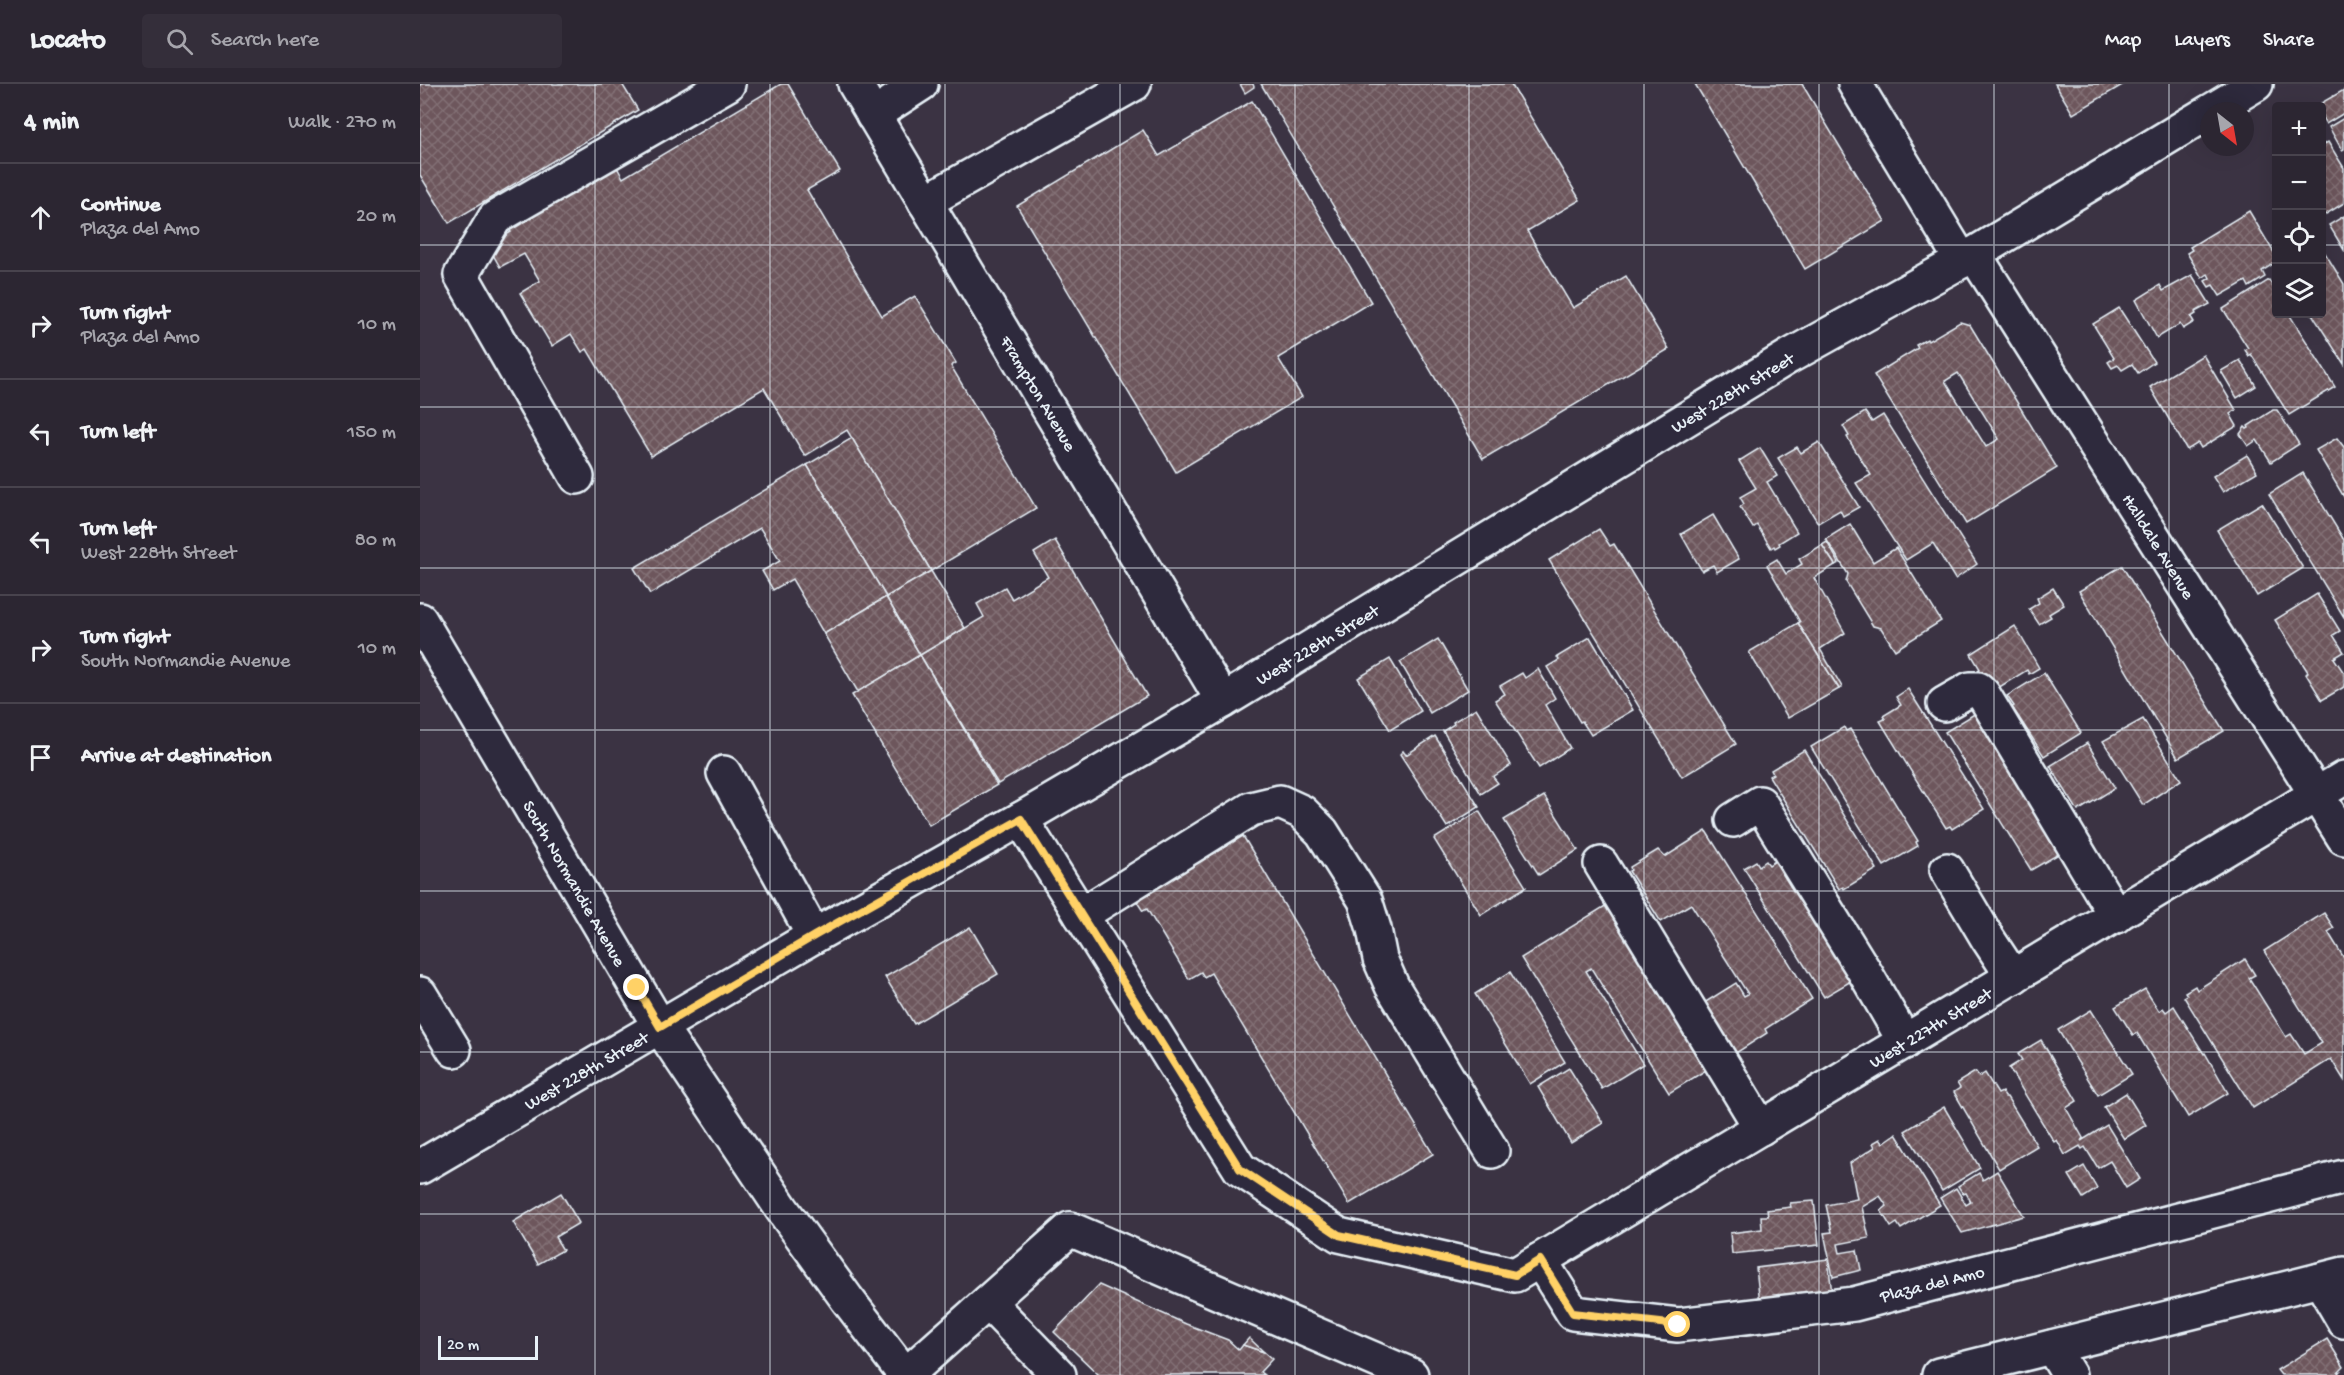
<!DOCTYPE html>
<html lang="en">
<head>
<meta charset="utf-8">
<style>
  :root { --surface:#2c2632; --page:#342e3a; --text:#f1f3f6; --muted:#a6a5ac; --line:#48434d }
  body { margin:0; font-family:"Gochi Hand",sans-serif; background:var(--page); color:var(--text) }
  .controls { position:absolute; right:18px; top:18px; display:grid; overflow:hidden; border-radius:6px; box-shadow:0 6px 24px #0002 }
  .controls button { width:54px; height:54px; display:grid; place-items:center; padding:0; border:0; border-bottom:2px solid var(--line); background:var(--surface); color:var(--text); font:30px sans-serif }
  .compass { position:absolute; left:1780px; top:18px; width:54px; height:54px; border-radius:50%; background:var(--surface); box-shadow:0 6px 24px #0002; rotate:149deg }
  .scale { position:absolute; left:18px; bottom:15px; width:100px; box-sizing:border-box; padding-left:6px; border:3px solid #e8f1f8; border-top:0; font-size:16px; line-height:21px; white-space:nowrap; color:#e8f1f8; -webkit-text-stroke:4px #2f2a3d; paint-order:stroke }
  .stop { position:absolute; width:18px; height:18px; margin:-14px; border:4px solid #ffd166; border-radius:50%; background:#fff }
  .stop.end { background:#ffd166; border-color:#fff; box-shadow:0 2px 6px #0008 }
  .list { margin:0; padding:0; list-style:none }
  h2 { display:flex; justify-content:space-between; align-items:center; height:78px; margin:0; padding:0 24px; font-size:26px }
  h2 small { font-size:20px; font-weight:400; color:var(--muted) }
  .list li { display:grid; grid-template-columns:39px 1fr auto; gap:18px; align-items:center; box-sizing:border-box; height:108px; padding:0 24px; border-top:2px solid var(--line) }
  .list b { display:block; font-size:22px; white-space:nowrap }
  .list p { margin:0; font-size:20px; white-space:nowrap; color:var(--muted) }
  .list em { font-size:20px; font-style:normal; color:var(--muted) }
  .icon { flex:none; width:33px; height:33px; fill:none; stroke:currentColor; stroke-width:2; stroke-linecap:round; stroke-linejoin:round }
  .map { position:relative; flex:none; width:1924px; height:1291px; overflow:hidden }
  header { display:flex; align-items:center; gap:36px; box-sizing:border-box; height:84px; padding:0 30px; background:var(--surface); border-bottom:2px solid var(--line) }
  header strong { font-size:28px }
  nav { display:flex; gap:33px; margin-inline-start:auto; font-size:21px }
  .search { width:420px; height:54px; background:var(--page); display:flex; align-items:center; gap:15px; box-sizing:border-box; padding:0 21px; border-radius:6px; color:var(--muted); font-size:22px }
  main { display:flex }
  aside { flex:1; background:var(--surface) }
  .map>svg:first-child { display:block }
  .building { fill:url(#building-cross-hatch); stroke:#e8f1f8; stroke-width:1.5; fill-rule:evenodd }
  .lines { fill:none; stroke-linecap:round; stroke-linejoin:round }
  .minor-casing { stroke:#e8f1f8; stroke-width:38 }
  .major-casing { stroke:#e8f1f8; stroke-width:38 }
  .minor { stroke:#2f2a3d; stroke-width:33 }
  .major { stroke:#2f2a3d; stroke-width:33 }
  .route { stroke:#ffd166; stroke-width:8 }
  .grid { fill:none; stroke:#e8f1f8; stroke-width:1.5; stroke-opacity:0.55 }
  .labels { text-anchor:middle; stroke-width:4.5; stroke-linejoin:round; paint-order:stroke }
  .street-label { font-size:18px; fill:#e8f1f8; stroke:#2f2a3d }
</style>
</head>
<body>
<header>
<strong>Locato</strong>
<div class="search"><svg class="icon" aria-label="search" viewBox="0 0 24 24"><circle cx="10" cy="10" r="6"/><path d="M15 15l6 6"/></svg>Search here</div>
<nav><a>Map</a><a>Layers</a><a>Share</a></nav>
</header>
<main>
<aside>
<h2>4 min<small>Walk · 270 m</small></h2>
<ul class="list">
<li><svg class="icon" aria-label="ahead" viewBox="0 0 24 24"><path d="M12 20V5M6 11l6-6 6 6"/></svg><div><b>Continue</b><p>Plaza del Amo</p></div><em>20 m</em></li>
<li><svg class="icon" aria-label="right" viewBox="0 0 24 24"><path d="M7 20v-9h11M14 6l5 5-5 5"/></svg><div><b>Turn right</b><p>Plaza del Amo</p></div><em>10 m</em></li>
<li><svg class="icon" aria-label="left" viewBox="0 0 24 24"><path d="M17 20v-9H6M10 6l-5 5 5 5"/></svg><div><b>Turn left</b></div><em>150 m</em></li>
<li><svg class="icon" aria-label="left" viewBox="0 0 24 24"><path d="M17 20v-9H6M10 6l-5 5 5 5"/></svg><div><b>Turn left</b><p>West 228th Street</p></div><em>80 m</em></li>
<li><svg class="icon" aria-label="right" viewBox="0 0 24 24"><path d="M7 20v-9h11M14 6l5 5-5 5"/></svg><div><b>Turn right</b><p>South Normandie Avenue</p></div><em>10 m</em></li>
<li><svg class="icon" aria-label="arrive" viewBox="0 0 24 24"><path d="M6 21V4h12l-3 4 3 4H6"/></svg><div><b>Arrive at destination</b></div></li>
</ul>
</aside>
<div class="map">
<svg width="1924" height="1291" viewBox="0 0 1924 1291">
  <defs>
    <pattern id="building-cross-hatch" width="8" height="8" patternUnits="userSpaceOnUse" patternTransform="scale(1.5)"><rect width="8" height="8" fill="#6d575c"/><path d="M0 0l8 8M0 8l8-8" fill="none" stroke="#827074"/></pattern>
  </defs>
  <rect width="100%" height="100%" fill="#3b3343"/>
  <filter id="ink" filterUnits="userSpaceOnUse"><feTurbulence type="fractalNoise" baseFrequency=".0167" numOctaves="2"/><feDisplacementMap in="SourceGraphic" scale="12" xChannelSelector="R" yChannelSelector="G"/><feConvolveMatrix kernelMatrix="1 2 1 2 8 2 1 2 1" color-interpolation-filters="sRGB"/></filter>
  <g filter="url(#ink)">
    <!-- building -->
    <g class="building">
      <path d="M0,0H202L218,26L29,139L0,91Z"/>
      <path d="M361,0H368L420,87L387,106L462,232L495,212L536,279L531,282L616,424L511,487L427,346L385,372L344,304L231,372L167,265L162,268L151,250L132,262L100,209L120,197L104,170L80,183L68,162L91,148L87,142L194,78L203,94Z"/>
      <path d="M820,0H833L834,3L825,9Z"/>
      <path d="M841,0H1091L1160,116L1107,147L1153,224L1206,192L1249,265L1063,375Z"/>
      <path d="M1275,0H1382L1465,137L1385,185Z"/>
      <path d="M1635,0H1704L1653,30Z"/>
      <path d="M1924,6V29L1906,40L1902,33V22H1896Z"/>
      <path d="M832,17L951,218L858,274L882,313L756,388L597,122L723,46L739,72Z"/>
      <path d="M1924,34V65L1922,66L1909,43Z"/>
      <path d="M1908,58L1924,84V119L1903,132L1902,62Z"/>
      <path d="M1829,127L1856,172V178L1842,187L1845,193L1829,203L1826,197L1800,212L1793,201L1789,203L1785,197L1790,194L1788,190L1782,194L1767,169L1772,166L1770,163Z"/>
      <path d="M1924,132V166L1909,141Z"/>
      <path d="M1905,169L1924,200V280L1892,230H1902V171Z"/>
      <path d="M1772,191L1790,220L1775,228L1776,230L1771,233L1774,238L1763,245L1760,240L1737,254L1716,216L1740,201L1743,207Z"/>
      <path d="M1849,196L1856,209V230H1869L1915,303L1869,331L1831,270L1829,272L1825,266L1828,264L1803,225Z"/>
      <path d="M1699,224L1734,278L1718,289L1712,280L1702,286L1698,281L1692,284L1688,278L1694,274L1673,240Z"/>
      <path d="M1540,238L1550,241L1637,384L1546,440L1454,291L1498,264L1496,261L1507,255L1508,257ZM1538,289L1579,355L1566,363L1525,297Z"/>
      <path d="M1783,271L1816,326L1810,330L1817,342L1781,364L1778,359L1767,366L1730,303Z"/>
      <path d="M1820,276L1836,302L1817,314L1801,287Z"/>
      <path d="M1853,326H1857L1879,360L1851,378L1837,356L1828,362L1820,350L1825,343L1827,345L1829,344L1828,342Z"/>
      <path d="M1445,328L1452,338L1463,331L1557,480L1535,495L1513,459L1486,476L1436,399L1451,391L1427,353L1429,352L1423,342Z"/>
      <path d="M432,354L511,487L466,513L387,381Z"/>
      <path d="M1917,354L1924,363V413L1896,366Z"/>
      <path d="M1399,358L1439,423L1423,432L1420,426L1398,439L1358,374L1377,363L1381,369Z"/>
      <path d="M1340,364L1357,392L1347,398L1377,448L1359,459L1360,461L1355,464L1354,462L1351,464L1337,441L1333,444L1320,423L1324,420L1320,413L1336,404L1319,377Z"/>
      <path d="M1827,371L1837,388L1803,408L1793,392Z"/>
      <path d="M387,381L466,513L404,550L372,495L353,506L342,487L360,477L340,444L230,510L214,484Z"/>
      <path d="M1883,389L1924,456V533L1849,410Z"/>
      <path d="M1842,419L1883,484L1837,512L1797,446Z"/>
      <path d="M1293,431L1319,475L1297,488L1293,481L1282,487L1261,450Z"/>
      <path d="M1430,440L1453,478L1476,464L1521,537L1475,566L1461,544L1453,542L1426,498L1428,490L1406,455Z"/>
      <path d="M1179,445L1190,462L1194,460L1316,660L1262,693L1129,476Z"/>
      <path d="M635,456L727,612L578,700L500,571L564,533L557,520L585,503L592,515L628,493L614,469Z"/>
      <path d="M1407,458L1419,479L1415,481L1402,461Z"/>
      <path d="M1402,461L1415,481L1394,494L1425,549L1400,565L1422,603L1419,605L1378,539L1380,538L1347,481L1357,475L1366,490L1382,480L1379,475Z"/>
      <path d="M1702,482L1804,647L1758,674L1659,507Z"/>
      <path d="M511,487L545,544L500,571L466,513Z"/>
      <path d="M1633,504L1644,521L1629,530L1631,533L1619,540L1609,525L1619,519L1617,514Z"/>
      <path d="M1897,510L1920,547L1913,551L1924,568L1914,574L1924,589V603L1902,616L1886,590L1888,588L1855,536Z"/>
      <path d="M466,513L500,571L438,608L404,550Z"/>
      <path d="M1378,539L1419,605L1368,634L1329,568Z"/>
      <path d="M1595,542L1619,584L1609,590L1607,586L1573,607L1558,586L1560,585L1551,570Z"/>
      <path d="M1170,553L1213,626L1171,651L1162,637L1160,638L1127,583L1139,576L1137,573Z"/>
      <path d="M1018,555L1048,606L1010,629L980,578Z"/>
      <path d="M500,571L577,701L509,741L432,611Z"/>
      <path d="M970,575L1001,627L970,646L938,594Z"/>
      <path d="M1118,585L1135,614L1125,621L1150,664L1119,684L1075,616L1085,610L1080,602L1102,589L1105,594Z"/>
      <path d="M1624,589L1661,649L1624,672L1592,623L1594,622L1587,612Z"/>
      <path d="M1488,605L1564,725L1532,745L1530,742L1526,744L1460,637L1465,635L1463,632L1481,621L1476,613Z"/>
      <path d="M1056,624L1091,681L1073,693L1078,699L1061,710L1023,647L1034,640L1033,638Z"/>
      <path d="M1564,624L1644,767L1611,786L1525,648Z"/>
      <path d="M1723,635L1761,696L1723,721L1683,657Z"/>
      <path d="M1424,643L1426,647L1430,645L1498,757L1496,758L1498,762L1464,782L1391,663Z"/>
      <path d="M1015,652L1059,723L1027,743L980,670L983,667L986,671Z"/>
      <path d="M1667,659L1695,704L1658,727L1630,682Z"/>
      <path d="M1384,666L1457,785L1424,805L1423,803L1419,805L1349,692L1353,690L1351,686Z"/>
      <path d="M1124,712L1158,766L1119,791L1084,736Z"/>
      <path d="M1059,727L1106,803L1061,831L1014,755Z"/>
      <path d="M1286,747L1392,915L1345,945L1347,949L1316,969L1284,919L1316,899L1324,912L1328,910L1271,820L1241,838L1209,787L1211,786L1210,783L1238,766L1245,773Z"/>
      <path d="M823,752L1013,1070L929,1120L791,889L784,893L781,888L769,895L727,825L723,827L717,818L721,815L720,813Z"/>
      <path d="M1360,774L1433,896L1404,913L1324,784L1336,777L1339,782L1346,777L1349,781Z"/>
      <path d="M1190,819L1291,983L1249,1009L1171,884L1166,887L1223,980L1182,1005L1101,874Z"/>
      <path d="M1904,829L1914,844L1908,848L1924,874V996L1911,975L1833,1024L1764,913L1767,911L1765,908L1775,902L1777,906L1825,875L1835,891L1829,894L1866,953L1871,950L1884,970L1902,959L1844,867Z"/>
      <path d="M550,843L578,890L494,940L465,893Z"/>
      <path d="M1090,888L1145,978L1110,1000L1055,910Z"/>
      <path d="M1725,905L1739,927L1743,924L1746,928L1754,922L1784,970L1785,969L1808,1009L1768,1033L1717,949L1713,951L1695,923Z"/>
      <path d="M1671,926L1712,990L1678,1011L1638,946Z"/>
      <path d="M1621,956L1657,1017L1646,1024L1663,1054L1661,1057L1687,1041L1720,1095L1706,1104L1690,1077L1678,1084L1665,1063L1662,1065L1660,1062L1645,1071L1637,1056L1634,1058L1589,984L1602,976L1598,970Z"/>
      <path d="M1149,984L1183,1039L1151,1059L1118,1003Z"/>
      <path d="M1555,988L1559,993L1565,989L1578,1010L1582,1008L1585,1013H1587L1617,1062L1579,1085L1534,1008L1540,1004L1537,999Z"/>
      <path d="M1706,1009L1726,1041L1704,1055L1684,1023Z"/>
      <path d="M1524,1023L1560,1084L1522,1107L1485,1047Z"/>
      <path d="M1476,1050L1520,1121L1481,1145L1477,1139L1471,1143L1461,1127L1467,1122L1460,1112L1442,1123L1449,1154L1418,1160L1420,1169L1437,1166L1441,1186L1413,1193L1404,1149L1412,1148L1406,1121L1437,1115L1430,1079L1455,1063L1453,1059L1460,1055L1463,1059Z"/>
      <path d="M1664,1082L1677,1105L1663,1114L1649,1091Z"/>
      <path d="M1577,1087L1604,1132L1542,1149L1520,1114L1536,1104L1546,1121L1551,1118L1546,1109L1543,1110L1538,1102L1559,1089L1563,1096Z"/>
      <path d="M141,1109L159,1139L135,1153L143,1166L118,1180L93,1138Z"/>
      <path d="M1394,1117L1399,1161L1312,1170L1310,1149L1342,1145L1341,1132H1348L1347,1126L1371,1123L1370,1119Z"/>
      <path d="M1408,1175L1412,1210L1340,1219L1336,1184Z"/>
      <path d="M679,1201L766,1240L808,1256L819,1266L823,1261L844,1268L852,1275L840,1288L844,1291H679L634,1248Z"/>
      <path d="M829,1254L844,1268L823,1261Z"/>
      <path d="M1907,1255L1924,1283L1918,1289L1920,1291H1861L1857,1286Z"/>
    </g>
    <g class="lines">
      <defs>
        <g id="minor">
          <path d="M435,0L803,617"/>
          <path d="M1435,0L1542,177"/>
          <path d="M1791,27L1836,0"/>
          <path d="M453,31L501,0"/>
          <path d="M505,118L714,0"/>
          <path d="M1554,170L1924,754"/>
          <path d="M157,393L41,191L75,134L308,0"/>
          <path d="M1524,620L1550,605H1558L1563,610L1696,832"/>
          <path d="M304,689L394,852"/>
          <path d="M601,735L820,1085L919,1151L1095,1191L1924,694"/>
          <path d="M1313,736L1340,719L1443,885L1485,958"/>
          <path d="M1181,780L1341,1044"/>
          <path d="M1527,786L1568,855L1593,893"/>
          <path d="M661,831L831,725L860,718L882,728L902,748L945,816L954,845L960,875L972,902L1072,1067"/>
          <path d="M0,910L34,966"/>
          <path d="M0,1083L394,852L601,735L803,617L1368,273L1554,170L1789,28"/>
          <path d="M1120,1176L1153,1229L1258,1241L1434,1220L1924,1093"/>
          <path d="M1900,1196L1924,1237"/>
          <path d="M568,1218L639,1291"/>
          <path d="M1632,1263L1649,1291"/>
          <path d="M486,1291L650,1145L991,1291"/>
          <path d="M1519,1291L1924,1190"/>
        </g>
        <path id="major" d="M0,536L240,943L362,1125L427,1215L485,1291"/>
      </defs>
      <!-- minor casing -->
      <use href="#minor" class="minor-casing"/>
      <!-- major casing -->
      <use href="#major" class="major-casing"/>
      <!-- minor -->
      <use href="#minor" class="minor"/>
      <!-- major -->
      <use href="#major" class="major"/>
    </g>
  </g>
  <g class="lines" filter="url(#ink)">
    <!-- route -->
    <path class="route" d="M217,904L240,943L394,852L601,735L820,1085L919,1151L1095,1191L1120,1176L1153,1229L1258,1241"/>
  </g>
  <!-- grid -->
  <path class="grid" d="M175,0V1291M350,0V1291M525,0V1291M700,0V1291M875,0V1291M1049,0V1291M1224,0V1291M1399,0V1291M1574,0V1291M1749,0V1291M0,161H1856M1902,161H1924M0,323H1924M0,484H1924M0,646H1924M0,807H1924M0,968H1924M0,1130H1924"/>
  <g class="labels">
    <!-- street labels -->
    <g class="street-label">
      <text transform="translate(1312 308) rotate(-31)" y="6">West 228th Street</text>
      <text transform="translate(619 309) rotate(59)" y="6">Frampton Avenue</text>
      <text transform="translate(1739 462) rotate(58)" y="6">Halldale Avenue</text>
      <text transform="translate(897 560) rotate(-31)" y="6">West 228th Street</text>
      <text transform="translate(155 799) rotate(60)" y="6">South Normandie Avenue</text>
      <text transform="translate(1510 943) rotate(-31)" y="6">West 227th Street</text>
      <text transform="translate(166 986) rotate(-30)" y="6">West 228th Street</text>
      <text transform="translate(1512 1199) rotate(-14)" y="6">Plaza del Amo</text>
    </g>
  </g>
</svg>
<div class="controls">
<button>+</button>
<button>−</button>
<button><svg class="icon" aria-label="locate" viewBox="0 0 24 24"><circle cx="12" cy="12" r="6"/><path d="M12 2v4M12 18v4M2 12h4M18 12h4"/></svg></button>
<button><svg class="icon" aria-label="layers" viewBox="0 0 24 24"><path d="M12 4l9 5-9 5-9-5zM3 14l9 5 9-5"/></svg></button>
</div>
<svg class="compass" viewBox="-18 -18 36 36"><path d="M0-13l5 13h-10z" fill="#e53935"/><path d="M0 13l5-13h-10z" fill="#a6a5ac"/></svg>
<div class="scale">20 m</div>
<div class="stop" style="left:1258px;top:1241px"></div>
<div class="stop end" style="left:217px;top:904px"></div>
</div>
</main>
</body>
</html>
